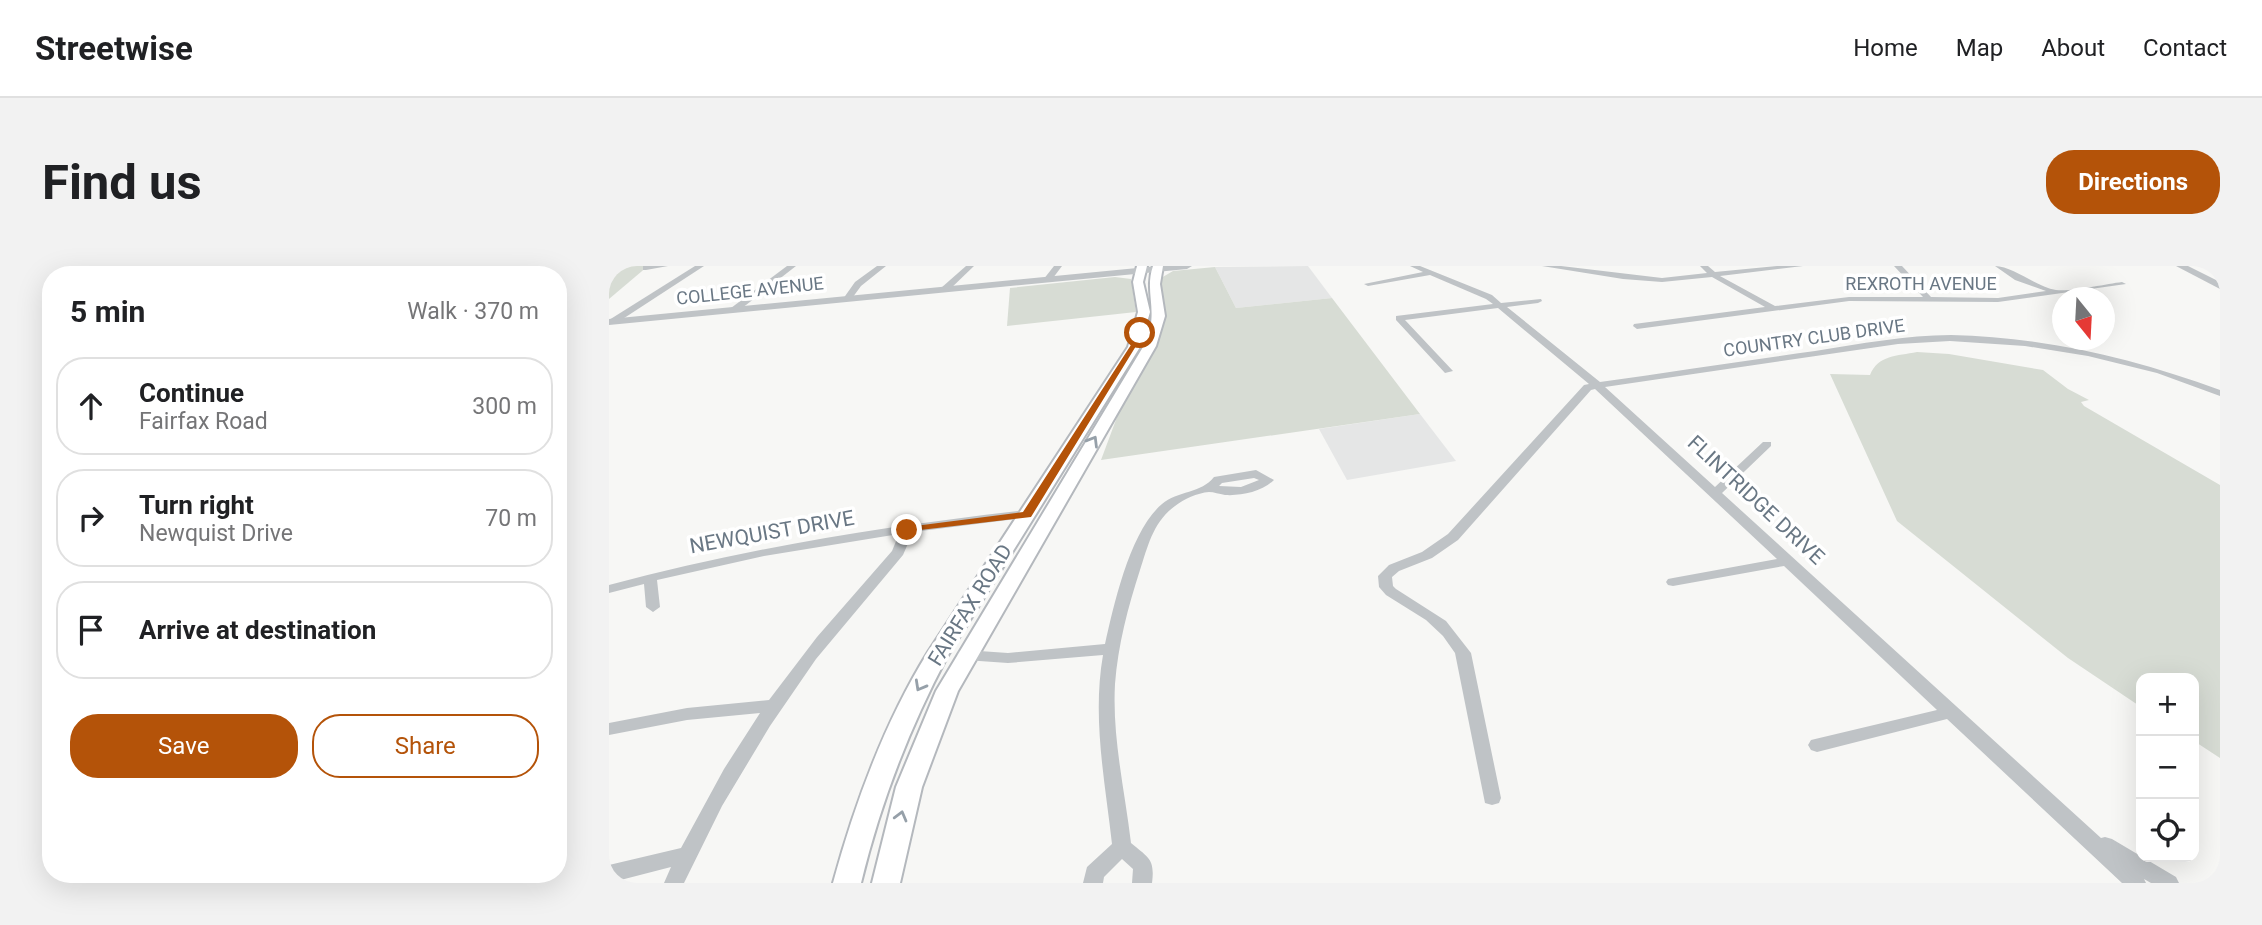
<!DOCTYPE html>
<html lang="en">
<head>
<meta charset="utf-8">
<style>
  :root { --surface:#fff; --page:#f2f2f2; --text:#202124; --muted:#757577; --line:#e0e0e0; --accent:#b45309 }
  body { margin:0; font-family:Roboto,sans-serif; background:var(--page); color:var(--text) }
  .controls { position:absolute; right:21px; bottom:21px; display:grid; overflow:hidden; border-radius:14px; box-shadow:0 7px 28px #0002 }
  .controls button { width:63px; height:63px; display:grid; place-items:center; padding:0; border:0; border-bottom:2px solid var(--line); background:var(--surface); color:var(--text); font:35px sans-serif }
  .compass { position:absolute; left:1443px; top:21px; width:63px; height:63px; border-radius:50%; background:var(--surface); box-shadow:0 7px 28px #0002; rotate:162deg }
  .stop { position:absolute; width:21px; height:21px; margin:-16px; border:5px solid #b45309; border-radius:50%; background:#fff }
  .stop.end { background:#b45309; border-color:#fff; box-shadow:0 2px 7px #0008 }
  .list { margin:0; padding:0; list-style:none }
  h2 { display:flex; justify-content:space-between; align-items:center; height:91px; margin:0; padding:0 28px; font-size:30px }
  h2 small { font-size:23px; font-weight:400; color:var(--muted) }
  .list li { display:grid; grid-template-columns:46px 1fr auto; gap:21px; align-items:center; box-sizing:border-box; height:98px; margin:0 14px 14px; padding:0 14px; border:2px solid var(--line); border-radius:28px }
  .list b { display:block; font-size:26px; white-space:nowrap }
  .list p { margin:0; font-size:23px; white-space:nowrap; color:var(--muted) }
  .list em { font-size:23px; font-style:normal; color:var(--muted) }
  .actions { display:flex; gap:14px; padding:21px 28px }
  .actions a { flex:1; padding:16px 0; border:2px solid var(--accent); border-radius:28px; text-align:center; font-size:24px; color:var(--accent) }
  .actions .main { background:var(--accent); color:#fff }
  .icon { flex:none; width:38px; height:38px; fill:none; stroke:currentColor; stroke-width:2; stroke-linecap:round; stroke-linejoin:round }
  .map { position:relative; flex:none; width:1611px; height:617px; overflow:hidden; border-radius:28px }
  header { display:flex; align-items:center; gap:42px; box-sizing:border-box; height:98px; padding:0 35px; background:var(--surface); border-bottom:2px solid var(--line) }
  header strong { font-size:33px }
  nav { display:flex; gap:38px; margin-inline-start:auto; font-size:24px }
  .intro { display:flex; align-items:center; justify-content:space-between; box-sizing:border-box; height:168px; padding:0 42px }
  h1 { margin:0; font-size:49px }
  .button { padding:18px 32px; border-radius:28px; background:var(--accent); color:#fff; font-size:24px; font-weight:700 }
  main { display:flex; gap:42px; padding:0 42px }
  aside { flex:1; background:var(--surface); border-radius:28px; box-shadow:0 7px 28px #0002 }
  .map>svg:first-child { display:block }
  .built { fill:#e5e6e6 }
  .green { fill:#d7dcd4 }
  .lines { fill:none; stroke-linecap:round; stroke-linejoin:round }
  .secondary-casing { stroke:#b4b8bd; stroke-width:4 }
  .minor { fill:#bfc3c6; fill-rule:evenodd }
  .tertiary { fill:#bfc3c6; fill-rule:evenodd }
  .secondary { fill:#fff; fill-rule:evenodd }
  .oneway { stroke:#96a0a9 }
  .route { fill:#b45309 }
  .labels { text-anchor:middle; stroke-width:7; stroke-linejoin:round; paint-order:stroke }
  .far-street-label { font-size:18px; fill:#697784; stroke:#fff }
  .street-label { font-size:21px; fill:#697784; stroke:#fff }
</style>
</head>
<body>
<header>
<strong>Streetwise</strong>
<nav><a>Home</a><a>Map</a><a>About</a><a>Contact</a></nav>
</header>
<div class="intro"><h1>Find us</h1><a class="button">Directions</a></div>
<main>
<aside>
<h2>5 min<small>Walk · 370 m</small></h2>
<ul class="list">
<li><svg class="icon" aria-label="ahead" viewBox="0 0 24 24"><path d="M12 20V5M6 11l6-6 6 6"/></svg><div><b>Continue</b><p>Fairfax Road</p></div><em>300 m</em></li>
<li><svg class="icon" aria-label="right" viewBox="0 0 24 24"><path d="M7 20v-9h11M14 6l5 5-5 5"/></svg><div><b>Turn right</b><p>Newquist Drive</p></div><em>70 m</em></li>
<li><svg class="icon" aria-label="arrive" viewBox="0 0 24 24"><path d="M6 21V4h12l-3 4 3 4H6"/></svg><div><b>Arrive at destination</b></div></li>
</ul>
<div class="actions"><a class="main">Save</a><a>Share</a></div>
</aside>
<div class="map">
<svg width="1611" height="617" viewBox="0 0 1611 617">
  <rect width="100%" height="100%" fill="#f7f7f5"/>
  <!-- built -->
  <g class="built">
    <path d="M699,0L723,32L627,42L606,1Z"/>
    <path d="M811,148L847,195L738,214L710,163Z"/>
  </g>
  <!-- green -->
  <g class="green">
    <path d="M0,0H39L0,33Z"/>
    <path d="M606,1L627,42L723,32L811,148L492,194L511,143L554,46L552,12L564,5Z"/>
    <path d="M506,11L522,13L527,46L398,60L401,22Z"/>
    <path d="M1308,86L1340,88L1434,104L1459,123L1480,134L1472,136L1475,140L1611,219V492L1585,475V412H1532V441L1459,392L1288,255L1221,108L1261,109C1269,89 1288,90 1308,86Z"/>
  </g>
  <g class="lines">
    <defs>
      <g id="secondary">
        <path d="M528,0H538L534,16L541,46L531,81L338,391C300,463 271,538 252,617H224C246,537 275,457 319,386L519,81L529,46L524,16Z"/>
        <path d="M544,0H554L551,18L556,50L547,80L349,425L313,521L291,617H263L287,521L327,425L537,76C550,44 535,26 544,0Z"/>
      </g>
    </defs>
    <!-- secondary casing -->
    <use href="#secondary" class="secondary-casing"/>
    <!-- minor -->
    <g class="minor">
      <path d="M34,0H59L37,4H34Z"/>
      <path d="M86,0H95L6,58H0V54Z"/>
      <path d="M178,0H187L128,46H122V42Z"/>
      <path d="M268,0H277L252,20L241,35H235L234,33L246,16Z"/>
      <path d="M357,0H365L338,26H332V22Z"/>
      <path d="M445,0H453L441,16H435L434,14Z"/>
      <path d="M801,0H811L883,29L892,37L932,33L933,35L929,37L898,41L991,116C1062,106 1134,95 1206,85C1251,78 1297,69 1342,69C1435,71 1524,92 1611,124V130L1548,107L1479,90L1416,80L1341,75L1289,78L996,121L1106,221L1154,176H1162V180L1113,227L1492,572L1496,571L1503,573L1567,611L1570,617H1542L1535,613L1537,617H1513L1338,453L1208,486L1202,484L1199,479L1202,474L1328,444L1175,300L1064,320L1059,319L1057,316L1059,313L1064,312L1168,293L986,123L982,124L849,274L823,292L790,305L783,311L784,320L787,323L837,355L862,387L892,532L890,537L883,539L876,537L846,387L834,370L817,354L777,329L770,321L769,310L780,299L813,286L839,268L975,119L980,118L889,42L796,54L844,105L836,107L787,54V50L884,38L877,33L821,9L759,20L755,18L814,6Z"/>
      <path d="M933,0H952L1053,12L1098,7L1091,0H1099L1106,6L1168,0H1194L1111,10L1166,40L1240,31H1314L1285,0H1293L1322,31L1389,32L1437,25L1406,14L1386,0C1404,0 1427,21 1447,24C1462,26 1497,18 1513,16L1517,18L1389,36L1240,35L1028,63L1024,60L1025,58L1156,41L1103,11L1053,16L1014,13Z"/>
      <path d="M647,204L665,214C653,226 632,230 616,229C610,228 605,226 600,226C588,227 575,233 566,240C544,256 539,280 531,304C519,341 509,379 506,418C503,472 516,525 522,577C540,592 546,593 543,617H523L524,603L513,593L495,611L494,617H474L478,601L503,578C496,515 483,452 494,389L399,397L356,394L350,393L348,389L350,385L356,384L399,387L496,378C505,338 521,265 553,238C568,225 593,227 605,211ZM645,212L650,214L632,221L610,220L613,217Z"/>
      <path d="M418,244L424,248L422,251L304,266L294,289L207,393L161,460L113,540L75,617H55L62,601L0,617V599L72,582L115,503L151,447L78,454L0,469V457L78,442L160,434L208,371L283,285L290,268L155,290L48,314L51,341L44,346L37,341L35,318L0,327V319C137,282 277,260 418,244Z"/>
    </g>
    <!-- tertiary -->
    <g class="tertiary">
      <path d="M549,0H583L578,3L0,59V53Z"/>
      <path d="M1567,0H1579L1611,16V23Z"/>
    </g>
    <!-- secondary -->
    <use href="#secondary" class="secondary"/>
  </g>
  <!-- one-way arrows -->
  <defs><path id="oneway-chevron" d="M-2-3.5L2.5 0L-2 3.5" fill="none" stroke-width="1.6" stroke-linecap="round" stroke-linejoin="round" transform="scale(1.75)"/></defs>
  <g class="oneway">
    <use href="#oneway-chevron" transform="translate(484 175) rotate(-59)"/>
    <use href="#oneway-chevron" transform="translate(311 420) rotate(119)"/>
    <use href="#oneway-chevron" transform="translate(292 550) rotate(-75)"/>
  </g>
  <!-- route -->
  <path class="route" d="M531,65L535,67L422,251L294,266V261H298L414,246Z"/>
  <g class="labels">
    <!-- far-street labels -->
    <g class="far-street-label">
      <text x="1312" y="24">REXROTH AVENUE</text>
      <text transform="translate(141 25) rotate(-6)" y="6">COLLEGE AVENUE</text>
      <text transform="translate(1205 72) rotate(-8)" y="6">COUNTRY CLUB DRIVE</text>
    </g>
    <!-- street labels -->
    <g class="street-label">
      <text transform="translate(1147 234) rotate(43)" y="7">FLINTRIDGE DRIVE</text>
      <text transform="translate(163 266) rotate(-10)" y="7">NEWQUIST DRIVE</text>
      <text transform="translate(361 339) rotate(-58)" y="7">FAIRFAX ROAD</text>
    </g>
  </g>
</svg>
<div class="controls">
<button>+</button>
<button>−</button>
<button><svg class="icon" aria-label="locate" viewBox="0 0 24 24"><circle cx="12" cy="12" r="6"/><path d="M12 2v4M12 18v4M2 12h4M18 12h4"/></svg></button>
</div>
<svg class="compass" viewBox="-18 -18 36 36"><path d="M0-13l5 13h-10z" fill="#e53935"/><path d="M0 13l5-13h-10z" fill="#757577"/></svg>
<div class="stop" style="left:531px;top:67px"></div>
<div class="stop end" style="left:298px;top:264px"></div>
</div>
</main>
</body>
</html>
